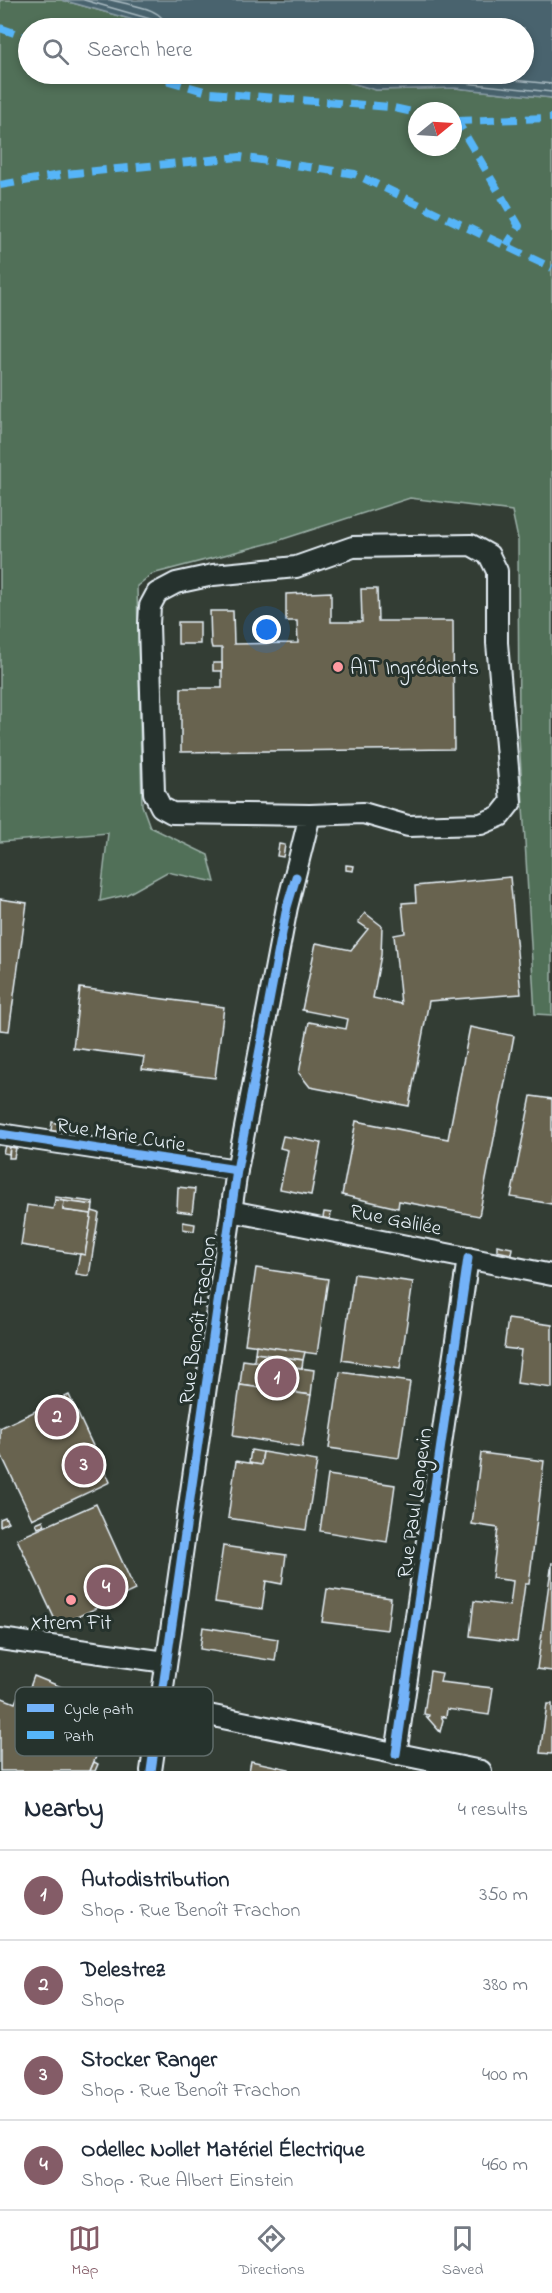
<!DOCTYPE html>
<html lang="en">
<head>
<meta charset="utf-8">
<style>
  :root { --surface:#fff; --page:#f6f6f7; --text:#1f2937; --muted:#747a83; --line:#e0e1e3; --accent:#845c67 }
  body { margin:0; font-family:"Indie Flower",sans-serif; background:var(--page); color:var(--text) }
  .compass { position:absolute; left:408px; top:102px; width:54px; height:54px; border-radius:50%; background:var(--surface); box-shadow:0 3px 9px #0003; rotate:72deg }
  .you { position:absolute; left:267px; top:630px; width:21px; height:21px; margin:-15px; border:4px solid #fff; border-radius:50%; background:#1a73e8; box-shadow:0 0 0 9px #1a73e833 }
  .badge { display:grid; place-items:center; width:39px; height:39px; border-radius:50%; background:var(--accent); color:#fff; font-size:20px; font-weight:700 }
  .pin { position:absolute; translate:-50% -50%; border:3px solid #fff; box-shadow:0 2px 6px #0006 }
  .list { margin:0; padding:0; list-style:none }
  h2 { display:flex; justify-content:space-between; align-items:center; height:78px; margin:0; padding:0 24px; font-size:26px }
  h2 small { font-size:20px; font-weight:400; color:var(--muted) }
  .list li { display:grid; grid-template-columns:39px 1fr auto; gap:18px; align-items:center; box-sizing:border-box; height:90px; padding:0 24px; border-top:2px solid var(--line) }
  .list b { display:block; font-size:22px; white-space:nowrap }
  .list p { margin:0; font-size:20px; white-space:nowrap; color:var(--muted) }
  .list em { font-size:20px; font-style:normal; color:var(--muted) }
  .icon { flex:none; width:33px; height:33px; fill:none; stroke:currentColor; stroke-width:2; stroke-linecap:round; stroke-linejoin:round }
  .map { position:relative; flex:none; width:552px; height:1771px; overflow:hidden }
  .search { position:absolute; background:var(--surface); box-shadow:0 3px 9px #0003; left:18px; right:18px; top:18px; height:66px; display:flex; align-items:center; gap:15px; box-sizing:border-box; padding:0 21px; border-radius:33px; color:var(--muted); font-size:22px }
  .sheet { height:438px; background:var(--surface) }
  nav { display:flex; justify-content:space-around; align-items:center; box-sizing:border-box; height:84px; border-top:2px solid var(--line); background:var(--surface); font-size:16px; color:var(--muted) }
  nav a { display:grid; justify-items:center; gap:3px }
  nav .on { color:var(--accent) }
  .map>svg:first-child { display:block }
  .green { fill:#517058; stroke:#9cb0a8; stroke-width:1.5; fill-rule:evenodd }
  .water { fill:#49646e; stroke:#899ca5; stroke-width:1.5 }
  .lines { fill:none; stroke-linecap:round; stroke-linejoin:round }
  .shore { stroke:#a8b9c1; stroke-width:1.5 }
  .building { fill:#676350; stroke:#e8f1f8; stroke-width:1.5 }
  .minor-casing { stroke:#e8f1f8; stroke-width:24 }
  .minor { stroke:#26332d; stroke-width:20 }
  .quiet { stroke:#56b5f8; stroke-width:8; stroke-dasharray:15 8; stroke-linecap:butt }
  .cycleway-casing { stroke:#26332d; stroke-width:13 }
  .cycleway { stroke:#73b2f8; stroke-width:9 }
  .poi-dot { fill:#ff9aa2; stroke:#26332d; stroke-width:2 }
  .labels { text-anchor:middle; stroke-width:6; stroke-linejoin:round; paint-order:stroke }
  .poi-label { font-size:21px; fill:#e8f1f8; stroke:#26332d; text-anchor:start }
  .street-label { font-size:21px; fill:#e8f1f8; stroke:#26332d }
  .key { fill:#26332d; stroke:#606c6a; stroke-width:1.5 }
  .key-label { font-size:16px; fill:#e8f1f8 }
</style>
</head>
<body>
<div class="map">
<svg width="552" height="1771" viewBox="0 0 552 1771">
  <rect width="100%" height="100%" fill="#333d34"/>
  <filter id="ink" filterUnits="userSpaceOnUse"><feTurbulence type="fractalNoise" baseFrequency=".0167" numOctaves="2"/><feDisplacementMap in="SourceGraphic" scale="12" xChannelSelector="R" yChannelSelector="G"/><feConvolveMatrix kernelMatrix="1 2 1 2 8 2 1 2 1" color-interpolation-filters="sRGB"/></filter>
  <g filter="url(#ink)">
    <!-- green -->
    <path class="green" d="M0,0H62L162,28H28V74H320L376,90L455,88L552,98V1015L535,1014L519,737L518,539L512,511L410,498L274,542L152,574L137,586L142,805L150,827L208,855L215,882L167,872L126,895L100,901L108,833L0,842ZM417,111H453V147H417Z"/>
    <!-- water -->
    <path class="water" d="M62,0H552V98L455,88L376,90L320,74H524V28H162Z"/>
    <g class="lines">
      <!-- shore -->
      <g class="shore">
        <path d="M84,0L154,20L158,28"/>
        <path d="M111,0C128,5 165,7 166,28"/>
        <path d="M342,74L377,83L455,82L552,92"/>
        <path d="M369,74L379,76L455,74L552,84"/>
      </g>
    </g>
    <!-- building -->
    <g class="building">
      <path d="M361,589H377L378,621H453L454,749L181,752V688H222V648H212L211,644L210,611H233L234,644L298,643L297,621H286V594L331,592V622H362Z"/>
      <rect x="178" y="622" width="22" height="22"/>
      <rect x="213" y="663" width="9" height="8"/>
      <path d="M279,844L285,845L283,857L277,856Z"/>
      <path d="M346,865L354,866L353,871L346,870Z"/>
      <path d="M510,877L521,994L429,1001L409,1106L310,1087L299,1073L309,1022L346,1029L348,1019L302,1010L316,943L351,950L368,929L358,922L365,913L382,926L381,955L373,998L401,1004L394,935L405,933L402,903L416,902L415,886Z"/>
      <path d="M0,899L27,903L9,1031L0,1030Z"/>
      <path d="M80,988L224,1007L215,1078L142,1069L144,1057L73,1048Z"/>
      <path d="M470,1027L514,1036L479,1216L399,1201L398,1208L342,1195L356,1121L448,1139Z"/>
      <path d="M531,1096L552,1099V1204L511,1197Z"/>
      <path d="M52,1122L59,1124L57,1132L51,1131Z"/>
      <path d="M283,1136L321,1143L311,1195L280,1189L288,1150L280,1148Z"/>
      <path d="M5,1146L10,1147L9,1154L3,1153Z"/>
      <path d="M10,1147L16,1148L14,1158H9Z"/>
      <path d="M178,1187L195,1189L192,1213L177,1211Z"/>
      <path d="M55,1197L93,1202V1205L55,1200Z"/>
      <path d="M55,1200L64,1201L63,1210L92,1214L85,1255L21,1245L27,1205L53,1209Z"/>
      <path d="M64,1201L93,1205L92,1214L63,1210Z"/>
      <path d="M92,1211L99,1213L89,1276L76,1274L80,1254L85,1255Z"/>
      <path d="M324,1212L331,1213L330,1219L323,1218Z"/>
      <path d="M183,1222L195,1224L194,1231L183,1229Z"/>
      <path d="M497,1245L512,1248L511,1254L497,1251Z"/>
      <path d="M256,1268L328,1279L317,1354L245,1344Z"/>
      <path d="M354,1274L413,1282L400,1369L342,1360Z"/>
      <path d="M508,1319L552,1325V1388L517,1383L521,1350L504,1348Z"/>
      <path d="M256,1345L305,1352L303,1360L255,1353Z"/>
      <path d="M255,1353L303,1360L302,1368L254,1361Z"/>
      <path d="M243,1360L314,1370L311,1395L240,1385Z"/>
      <path d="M340,1372L410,1382L399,1458L329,1448Z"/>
      <path d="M240,1385L311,1395L302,1447L233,1436Z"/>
      <path d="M69,1395L110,1482L32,1519L0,1452V1428Z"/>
      <path d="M251,1450L263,1452L261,1465L249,1463Z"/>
      <path d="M263,1452L317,1461L306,1530L228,1518L236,1461L261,1465Z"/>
      <path d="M481,1453L544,1461L529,1584H525L517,1642L470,1636L474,1601L510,1606L513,1581L492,1578L498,1528L472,1524Z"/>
      <path d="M328,1475L395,1485L387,1542L320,1531Z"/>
      <path d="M96,1504L135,1590L58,1626L17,1539Z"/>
      <path d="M5,1517L8,1522L0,1526V1519Z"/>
      <path d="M43,1520L45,1525L38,1528L36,1523Z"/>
      <path d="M223,1546L286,1555L282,1584L266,1581L262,1609L215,1602Z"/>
      <path d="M552,1562V1671L537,1669Z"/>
      <path d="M327,1589L391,1598L387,1630L322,1622Z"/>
      <path d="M203,1627L278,1639L275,1661L200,1649Z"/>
      <path d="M430,1671L442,1673L440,1682L493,1688L489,1715L447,1709L446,1717L441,1716L443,1720L440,1732L426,1716L428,1718L429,1715L424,1714Z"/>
      <path d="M34,1676L106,1705L102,1714L112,1718L90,1771H0V1697L15,1703L18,1696L26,1698Z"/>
      <path d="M31,1685L26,1698L21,1697Z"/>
      <path d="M547,1704H552V1754L540,1753Z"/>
      <path d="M251,1761L289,1769V1771H249Z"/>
      <path d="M94,1762L98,1764L95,1771H90Z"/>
    </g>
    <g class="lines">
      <defs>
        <g id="minor">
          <path d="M0,1134L237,1170"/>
          <path d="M231,1211L552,1275"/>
          <path d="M0,1639L166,1662"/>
          <path d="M160,1705L481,1771"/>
          <path d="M396,1754L468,1258"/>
          <path d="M151,1771L237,1170L287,907L310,815L363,813L408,826L481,824L500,816L511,802L497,643V571L489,555L471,545L353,547L296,567L213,575L176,583L157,593L150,606L149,624L154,793L161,807L172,813L310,815"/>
        </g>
      </defs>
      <!-- minor casing -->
      <use href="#minor" class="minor-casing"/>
      <!-- minor -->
      <use href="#minor" class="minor"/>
      <!-- quiet -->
      <g class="quiet">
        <path d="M0,28L28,38"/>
        <path d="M145,74L211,93L390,107L417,113"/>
        <path d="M453,121H457L519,226L507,245"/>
        <path d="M457,121L552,118"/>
        <path d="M0,185L66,174L240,157L355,174L552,268"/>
      </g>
      <defs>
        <g id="cycleway">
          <path d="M0,1134L237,1170"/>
          <path d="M396,1754L468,1258"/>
          <path d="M151,1771L237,1170L287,907L296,877"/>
        </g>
      </defs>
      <!-- cycleway casing -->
      <use href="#cycleway" class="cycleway-casing"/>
      <!-- cycleway -->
      <use href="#cycleway" class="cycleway"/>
    </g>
  </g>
  <!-- markers -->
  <g class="poi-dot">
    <circle cx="338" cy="667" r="6"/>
    <circle cx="71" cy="1600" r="6"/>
  </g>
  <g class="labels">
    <!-- poi labels -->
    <g class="poi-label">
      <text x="350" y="674">AIT Ingrédients</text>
      <text x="71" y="1629" text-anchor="middle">Xtrem Fit</text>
    </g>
    <!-- street labels -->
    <g class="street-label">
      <text transform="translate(121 1134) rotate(9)" y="7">Rue Marie Curie</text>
      <text transform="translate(396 1219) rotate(11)" y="7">Rue Galilée</text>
      <text transform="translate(197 1320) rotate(-82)" y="7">Rue Benoît Frachon</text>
      <text transform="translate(414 1503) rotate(-82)" y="7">Rue Paul Langevin</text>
    </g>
  </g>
  <!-- legend -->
  <rect x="15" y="1687" width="198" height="69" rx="9" class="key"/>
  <rect x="27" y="1704" width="27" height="8" fill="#73b2f8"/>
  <rect x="27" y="1731" width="27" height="8" fill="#56b5f8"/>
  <g class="key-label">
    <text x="64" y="1714">Cycle path</text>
    <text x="64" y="1741">Path</text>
  </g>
</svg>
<svg class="compass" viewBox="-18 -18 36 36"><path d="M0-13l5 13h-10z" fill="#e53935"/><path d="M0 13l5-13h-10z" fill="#747a83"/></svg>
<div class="you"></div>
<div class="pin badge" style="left:277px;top:1378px">1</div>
<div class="pin badge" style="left:57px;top:1417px">2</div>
<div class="pin badge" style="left:84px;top:1465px">3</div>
<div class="pin badge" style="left:106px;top:1587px">4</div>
<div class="search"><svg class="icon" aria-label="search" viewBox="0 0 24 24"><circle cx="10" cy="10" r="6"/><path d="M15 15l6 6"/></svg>Search here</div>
</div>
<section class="sheet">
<h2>Nearby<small>4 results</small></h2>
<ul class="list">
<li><span class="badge">1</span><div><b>Autodistribution</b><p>Shop · Rue Benoît Frachon</p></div><em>350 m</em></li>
<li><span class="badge">2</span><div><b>Delestrez</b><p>Shop</p></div><em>380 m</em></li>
<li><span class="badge">3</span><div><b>Stocker Ranger</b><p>Shop · Rue Benoît Frachon</p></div><em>400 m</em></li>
<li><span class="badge">4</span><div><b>Odellec Nollet Matériel Électrique</b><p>Shop · Rue Albert Einstein</p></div><em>460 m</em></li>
</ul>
</section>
<nav>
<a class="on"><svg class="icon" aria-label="map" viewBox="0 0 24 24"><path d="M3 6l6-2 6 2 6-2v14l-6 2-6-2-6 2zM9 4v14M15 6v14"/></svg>Map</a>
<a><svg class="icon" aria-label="directions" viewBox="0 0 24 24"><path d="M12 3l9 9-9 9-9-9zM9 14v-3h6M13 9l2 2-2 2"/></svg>Directions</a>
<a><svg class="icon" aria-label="saved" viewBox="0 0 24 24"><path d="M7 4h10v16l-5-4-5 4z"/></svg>Saved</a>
</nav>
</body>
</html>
